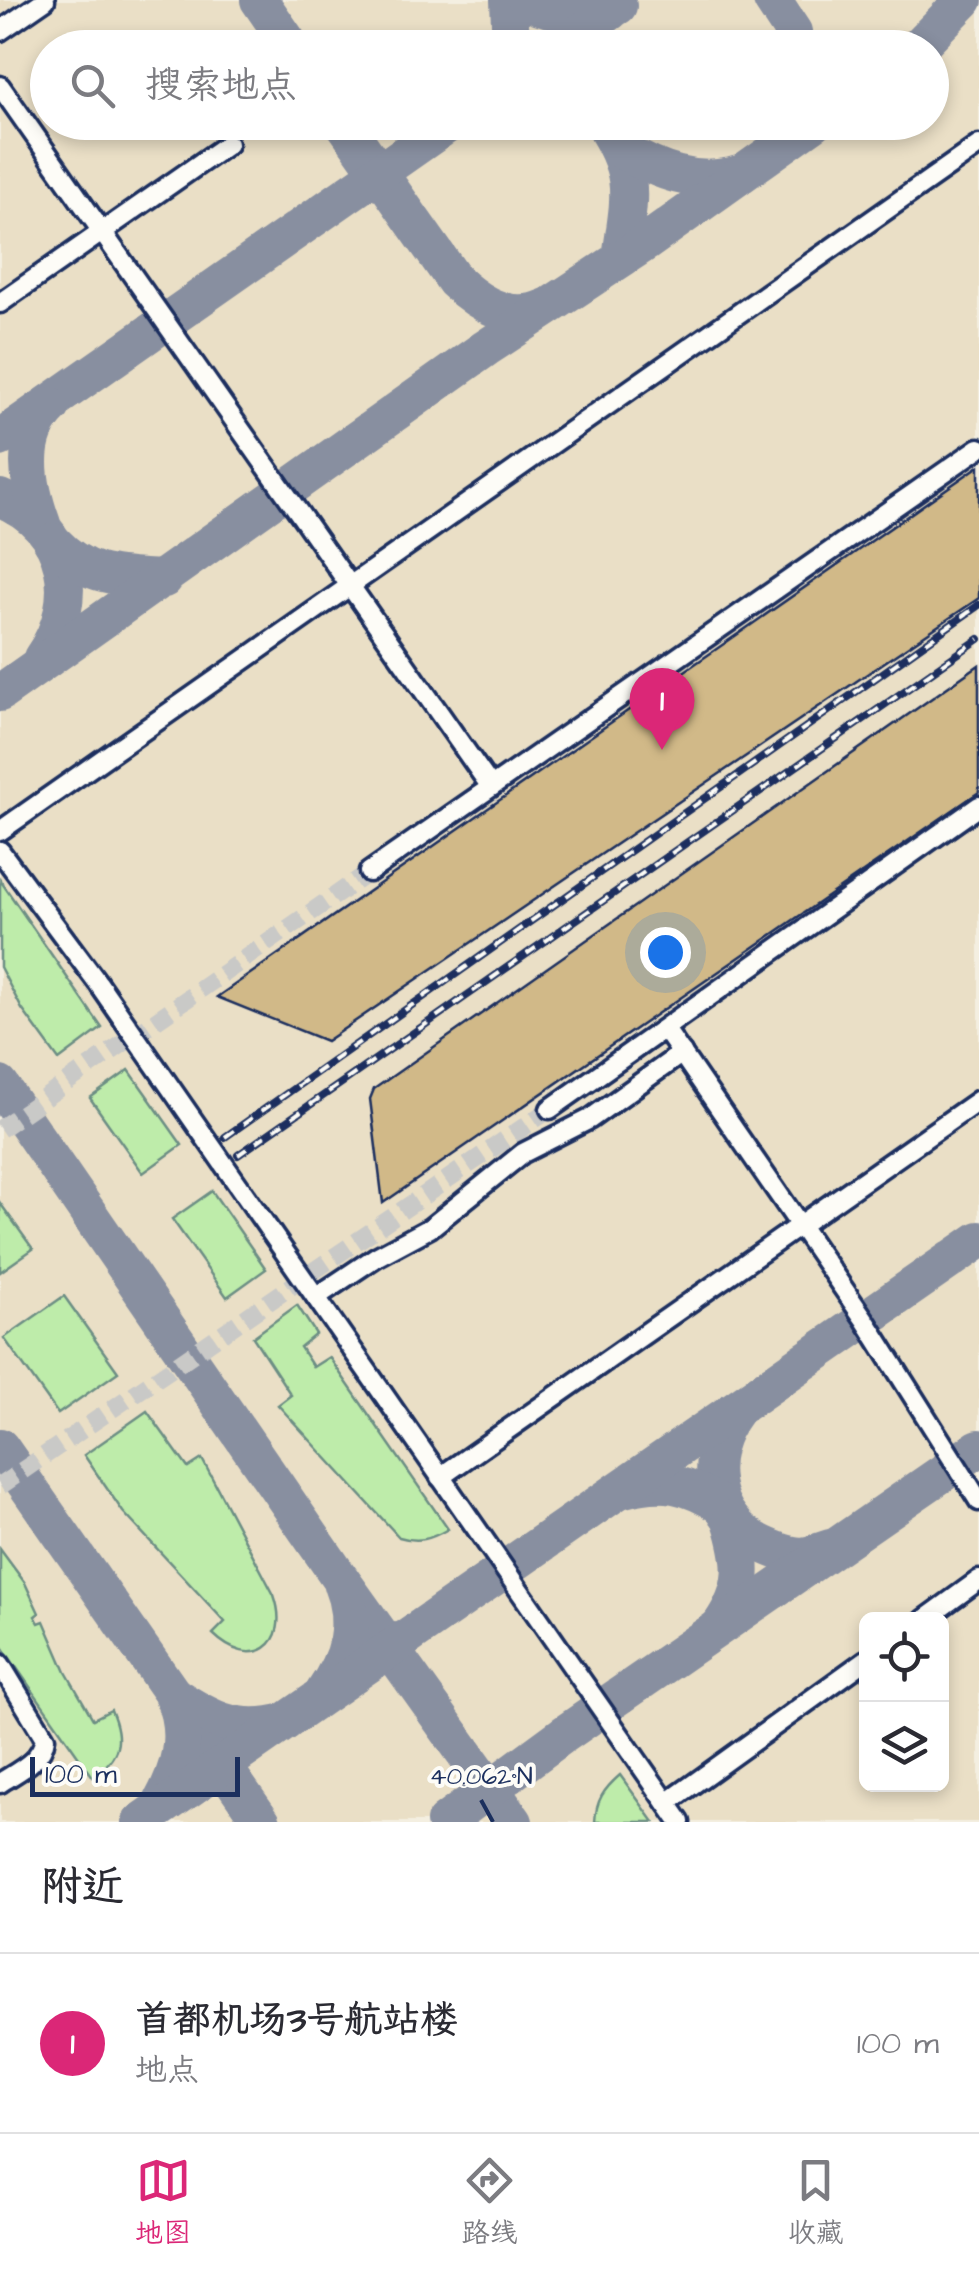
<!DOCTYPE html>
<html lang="zh">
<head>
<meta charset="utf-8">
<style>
  :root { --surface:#fff; --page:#f2f2f3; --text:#2b2b33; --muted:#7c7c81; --line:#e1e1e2; --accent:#db2777 }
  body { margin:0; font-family:"Architects Daughter","LXGW WenKai TC",sans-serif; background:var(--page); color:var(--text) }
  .controls { position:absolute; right:30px; bottom:30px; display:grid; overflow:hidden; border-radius:15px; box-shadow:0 5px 15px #0003 }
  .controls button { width:90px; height:90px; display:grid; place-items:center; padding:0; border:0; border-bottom:2px solid var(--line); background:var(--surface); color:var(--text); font:50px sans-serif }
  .scale { position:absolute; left:30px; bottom:25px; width:210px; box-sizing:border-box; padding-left:10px; border:5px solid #1b2f5e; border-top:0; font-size:28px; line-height:35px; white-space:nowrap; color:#1b2f5e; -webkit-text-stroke:8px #fdfcf7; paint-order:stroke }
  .you { position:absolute; left:665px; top:952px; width:35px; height:35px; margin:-25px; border:8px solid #fff; border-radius:50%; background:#1a73e8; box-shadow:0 0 0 15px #1a73e833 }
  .badge { display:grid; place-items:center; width:65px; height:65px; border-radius:50%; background:var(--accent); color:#fff; font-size:32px; font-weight:700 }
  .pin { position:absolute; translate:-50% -82px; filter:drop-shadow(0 2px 5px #0008) }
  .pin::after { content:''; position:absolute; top:52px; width:35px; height:30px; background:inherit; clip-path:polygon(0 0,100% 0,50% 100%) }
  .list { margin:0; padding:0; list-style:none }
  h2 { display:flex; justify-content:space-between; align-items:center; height:130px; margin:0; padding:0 40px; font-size:42px }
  h2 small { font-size:32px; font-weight:400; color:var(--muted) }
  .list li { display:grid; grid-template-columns:65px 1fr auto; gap:30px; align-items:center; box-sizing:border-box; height:180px; padding:0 40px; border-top:2px solid var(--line) }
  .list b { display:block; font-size:38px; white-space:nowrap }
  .list p { margin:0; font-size:32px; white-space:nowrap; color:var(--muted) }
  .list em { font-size:32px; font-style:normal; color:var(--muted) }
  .icon { flex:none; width:55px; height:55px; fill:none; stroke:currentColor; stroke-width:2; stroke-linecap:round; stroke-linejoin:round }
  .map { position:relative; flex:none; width:979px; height:1822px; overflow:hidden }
  .search { position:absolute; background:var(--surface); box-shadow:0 5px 15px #0003; left:30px; right:30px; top:30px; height:110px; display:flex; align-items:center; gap:25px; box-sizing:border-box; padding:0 35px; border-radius:55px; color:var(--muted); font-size:38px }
  .sheet { height:310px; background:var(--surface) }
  nav { display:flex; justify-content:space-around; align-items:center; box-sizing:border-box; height:140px; border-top:2px solid var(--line); background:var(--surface); font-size:28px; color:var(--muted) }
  nav a { display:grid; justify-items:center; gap:5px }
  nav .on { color:var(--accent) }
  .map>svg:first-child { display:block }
  .built { fill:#eadfc6; fill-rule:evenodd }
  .green { fill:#beecaa; stroke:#6c8e84; stroke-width:2.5 }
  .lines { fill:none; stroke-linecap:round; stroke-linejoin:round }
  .taxiway { stroke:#888fa0; stroke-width:38 }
  .building { fill:#d1b988; stroke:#1b2f5e; stroke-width:2.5 }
  .minor-tunnel { stroke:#c9c9c7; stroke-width:18; stroke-dasharray:18 9; stroke-linecap:butt }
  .minor-casing { stroke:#1b2f5e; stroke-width:25 }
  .minor { stroke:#fdfcf7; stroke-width:18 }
  .rail-casing { stroke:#1b2f5e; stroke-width:8 }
  .rail { stroke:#fdfcf7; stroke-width:4; stroke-dasharray:11; stroke-linecap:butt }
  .ticks { fill:none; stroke:#1b2f5e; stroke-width:4 }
  .ticks-label { font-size:25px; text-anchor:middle; fill:#1b2f5e; stroke:#fdfcf7; stroke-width:8; stroke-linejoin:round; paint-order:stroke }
</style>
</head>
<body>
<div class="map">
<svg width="979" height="1822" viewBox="0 0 979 1822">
  <rect width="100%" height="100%" fill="#f4efe1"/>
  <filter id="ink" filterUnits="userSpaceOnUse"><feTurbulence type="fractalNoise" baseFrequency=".01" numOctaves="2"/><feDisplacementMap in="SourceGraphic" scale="20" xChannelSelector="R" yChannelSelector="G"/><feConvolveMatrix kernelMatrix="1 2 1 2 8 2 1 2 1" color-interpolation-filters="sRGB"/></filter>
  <g filter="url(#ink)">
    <!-- built -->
    <path class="built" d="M0,0H979V1822H0ZM48,48H932V122H48ZM866,1620H942V1784H866Z"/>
    <!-- green -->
    <g class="green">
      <path d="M0,880L102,1028L59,1060L22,1009L0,967Z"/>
      <path d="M129,1070L182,1145L143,1173L90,1098Z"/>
      <path d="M212,1191L266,1269L227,1297L172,1219Z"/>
      <path d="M0,1203L33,1249L0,1272Z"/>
      <path d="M64,1296L118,1372L58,1414L4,1338Z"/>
      <path d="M297,1305L316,1334L300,1347L313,1367L329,1357L448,1529C431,1539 419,1543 399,1537L278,1405L291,1395L253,1337Z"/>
      <path d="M147,1411L188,1468L202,1459L274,1595C292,1646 252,1672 213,1634L225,1622L123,1512L84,1455Z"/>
      <path d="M0,1549L25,1583L39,1613L35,1616L39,1623L44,1621L66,1672L93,1719L111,1710C124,1740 120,1757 93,1777L0,1644Z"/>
      <path d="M620,1775L654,1822H595C596,1800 604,1789 620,1775Z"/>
    </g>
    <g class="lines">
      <!-- taxiway -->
      <g class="taxiway">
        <path d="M259,0L292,48"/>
        <path d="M509,0L511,48"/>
        <path d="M527,0C556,16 586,14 618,6"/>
        <path d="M772,0L793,32L796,48"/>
        <path d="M559,48L611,11"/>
        <path d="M917,48L964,0"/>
        <path d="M343,122L455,281C479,304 511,323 544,308"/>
        <path d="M602,122C638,176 629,198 621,258"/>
        <path d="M620,149C657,171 696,187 739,174"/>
        <path d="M0,438L451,122"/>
        <path d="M0,498C69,525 83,600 42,658"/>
        <path d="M42,524C28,485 18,438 52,406"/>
        <path d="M53,542C88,579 117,576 164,579"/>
        <path d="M0,693L486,348L645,243L815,122"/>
        <path d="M0,1085L337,1574L514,1822"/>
        <path d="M735,1411C701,1456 708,1517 762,1544C775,1550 793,1558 807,1555C815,1554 823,1550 830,1548"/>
        <path d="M0,1447L262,1822"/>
        <path d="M624,1489C663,1478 687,1484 721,1505"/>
        <path d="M720,1626C747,1588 744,1562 731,1520"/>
        <path d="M324,1692C347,1659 358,1624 342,1585"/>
        <path d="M157,1810C179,1773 191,1735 172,1694C211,1720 238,1734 285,1722"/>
        <path d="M141,1822L979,1240"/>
        <path d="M445,1822L563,1735L979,1448"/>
      </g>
    </g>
    <!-- building -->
    <g class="building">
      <path d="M979,466V598L326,1041L217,997Z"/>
      <path d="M979,665V792L383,1203L370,1099L374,1089Z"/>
    </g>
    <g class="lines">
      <!-- minor-tunnel -->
      <g class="minor-tunnel">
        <path d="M0,1129L369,872"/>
        <path d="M0,1486L550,1109"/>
      </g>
      <defs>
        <g id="minor">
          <path d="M0,31L45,0"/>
          <path d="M0,86L491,787"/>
          <path d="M0,303L228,144"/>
          <path d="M0,831L979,145"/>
          <path d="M0,851L98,983L680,1822"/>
          <path d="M369,872L979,448"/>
          <path d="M665,1029L865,1320L979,1501"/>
          <path d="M550,1109L979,806"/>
          <path d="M316,1297L376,1257L430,1228L523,1153L590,1119L682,1053"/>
          <path d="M440,1477L979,1100"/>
          <path d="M924,1620L979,1580"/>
          <path d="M0,1664L45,1738C42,1761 18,1771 0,1783"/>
          <path d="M667,1803L866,1660"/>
        </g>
      </defs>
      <!-- minor casing -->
      <use href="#minor" class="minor-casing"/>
      <!-- minor -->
      <use href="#minor" class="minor"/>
      <defs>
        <g id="rail">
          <path d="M225,1137L979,605"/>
          <path d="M238,1155L979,639"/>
        </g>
      </defs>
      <!-- rail casing -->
      <use href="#rail" class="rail-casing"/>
      <!-- rail -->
      <use href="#rail" class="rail"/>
    </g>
  </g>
  <!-- ticks -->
  <path class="ticks" d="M481,1800L493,1822"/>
  <g class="ticks-label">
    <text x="481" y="1784">40.062°N</text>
  </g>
</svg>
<div class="controls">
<button><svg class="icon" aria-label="locate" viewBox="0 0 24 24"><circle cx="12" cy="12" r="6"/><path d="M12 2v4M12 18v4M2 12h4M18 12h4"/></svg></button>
<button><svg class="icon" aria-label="layers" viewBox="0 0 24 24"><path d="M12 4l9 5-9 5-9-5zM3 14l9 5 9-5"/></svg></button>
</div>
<div class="scale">100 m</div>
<div class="you"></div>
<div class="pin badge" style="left:662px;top:750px">1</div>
<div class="search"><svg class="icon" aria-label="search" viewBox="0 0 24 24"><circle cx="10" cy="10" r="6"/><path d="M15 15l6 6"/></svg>搜索地点</div>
</div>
<section class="sheet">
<h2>附近<small></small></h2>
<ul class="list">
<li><span class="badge">1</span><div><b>首都机场3号航站楼</b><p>地点</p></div><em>100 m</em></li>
</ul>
</section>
<nav>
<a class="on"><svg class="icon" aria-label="map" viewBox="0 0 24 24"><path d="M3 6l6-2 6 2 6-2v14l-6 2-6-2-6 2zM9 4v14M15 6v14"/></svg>地图</a>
<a><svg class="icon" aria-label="directions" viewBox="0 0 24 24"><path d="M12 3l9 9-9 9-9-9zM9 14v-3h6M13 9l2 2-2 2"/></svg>路线</a>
<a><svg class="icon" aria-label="saved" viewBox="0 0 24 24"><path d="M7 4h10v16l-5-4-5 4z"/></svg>收藏</a>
</nav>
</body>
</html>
